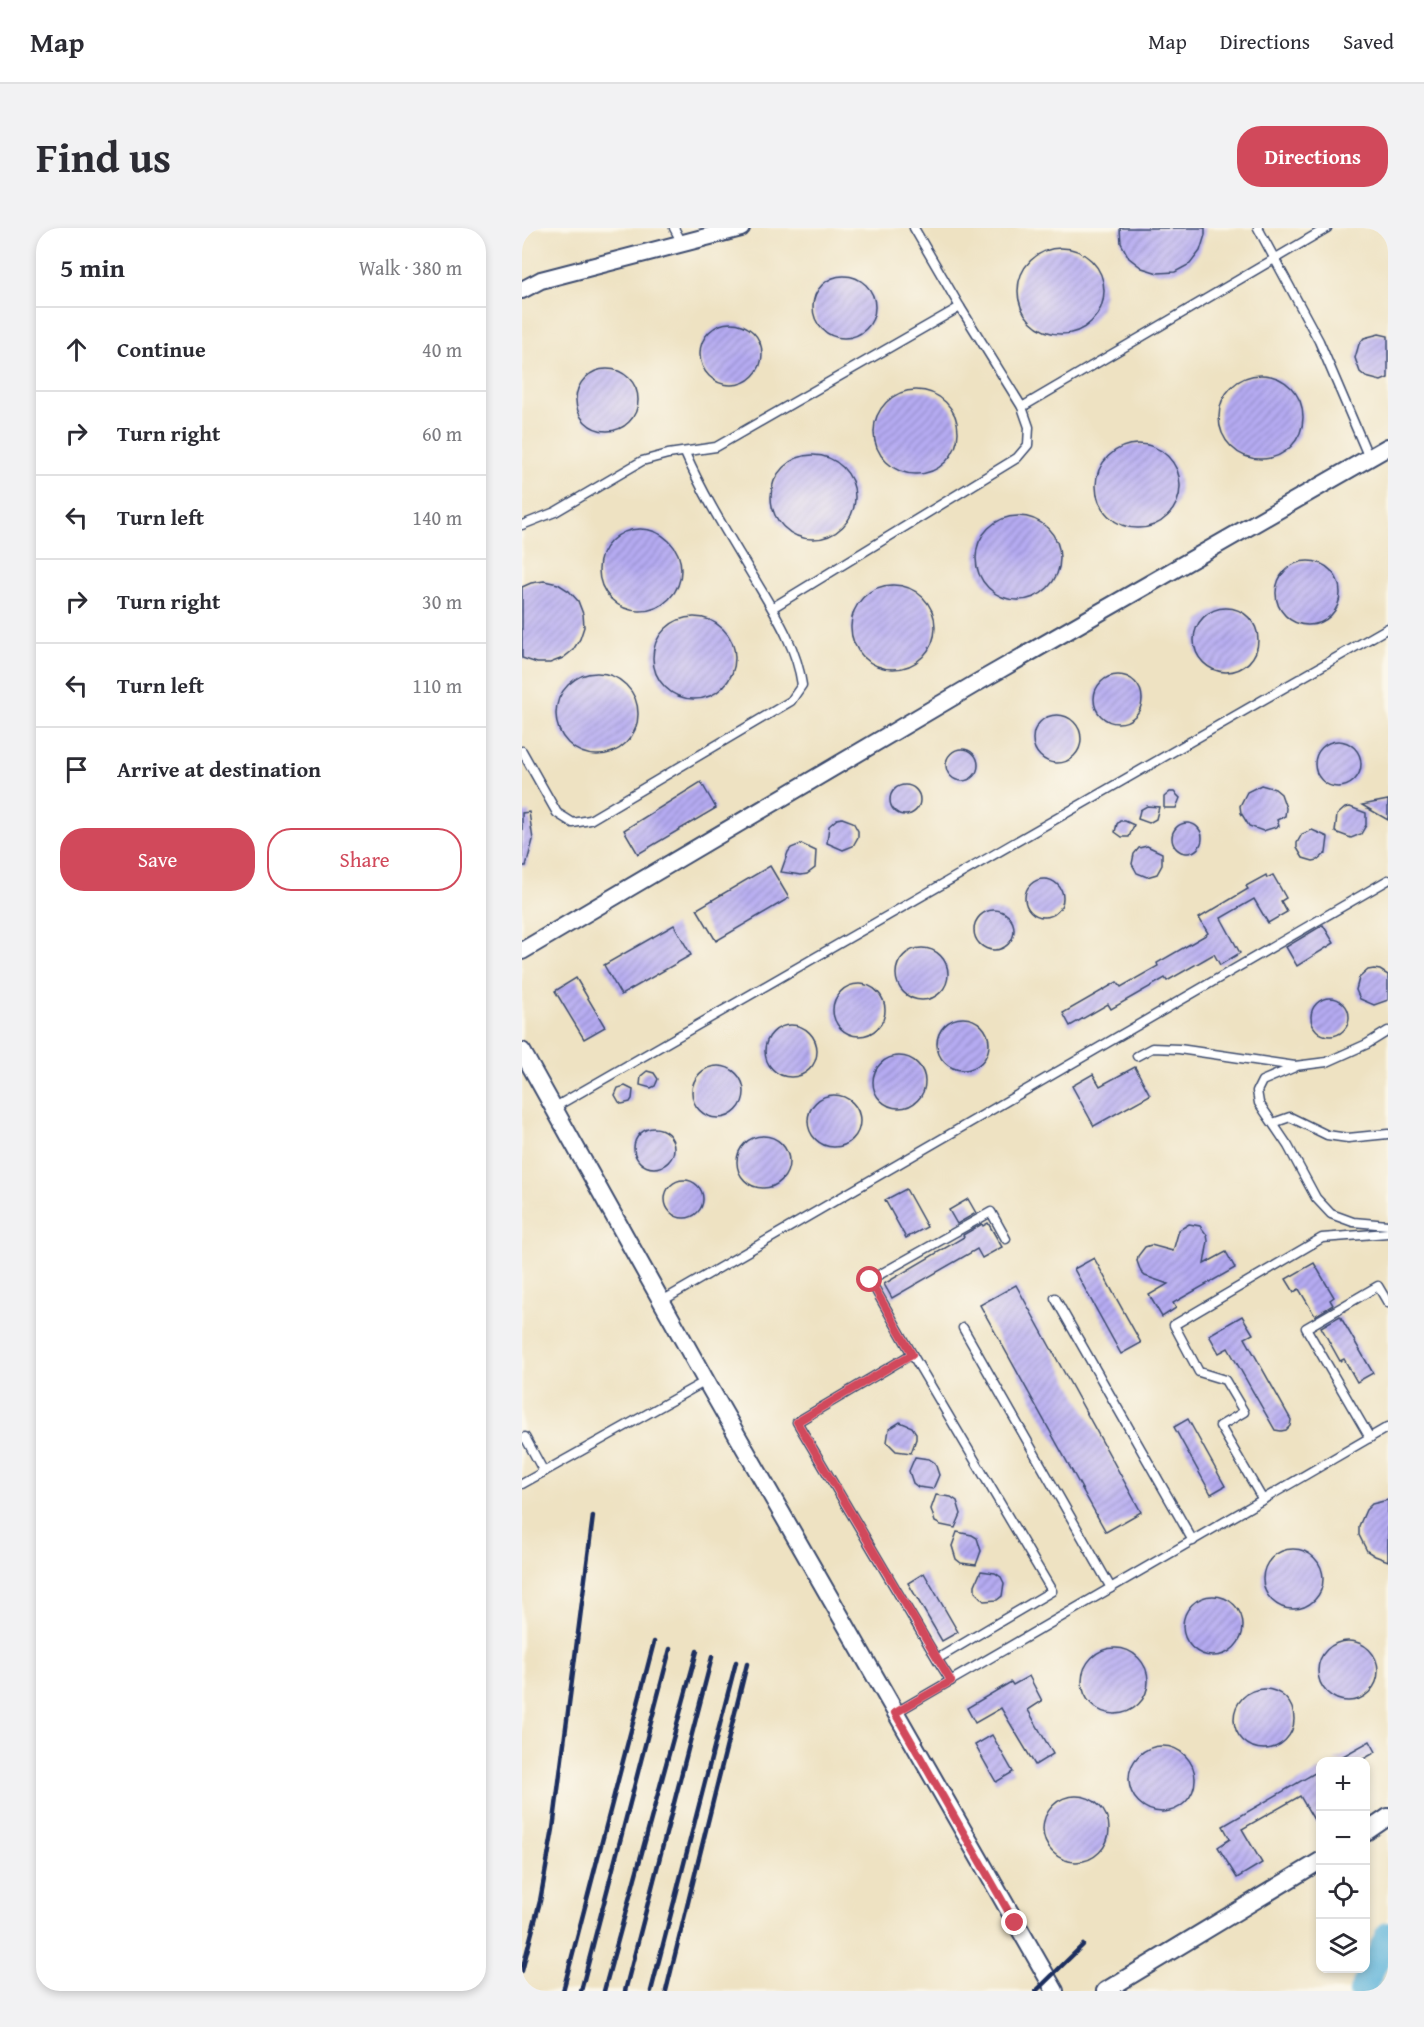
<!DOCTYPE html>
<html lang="en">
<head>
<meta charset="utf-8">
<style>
  :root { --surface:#fff; --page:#f2f2f3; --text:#2b2b33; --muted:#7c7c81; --line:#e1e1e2; --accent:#d1495b }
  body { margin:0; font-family:"Gentium Book Plus",serif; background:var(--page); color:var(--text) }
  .controls { position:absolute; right:18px; bottom:18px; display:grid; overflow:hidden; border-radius:12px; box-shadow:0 3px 9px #0003 }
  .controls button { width:54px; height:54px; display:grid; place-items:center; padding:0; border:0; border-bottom:2px solid var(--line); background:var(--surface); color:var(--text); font:30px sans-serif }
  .stop { position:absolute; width:18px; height:18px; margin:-14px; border:4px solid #d1495b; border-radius:50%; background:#fff }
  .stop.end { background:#d1495b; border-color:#fff; box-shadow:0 2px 6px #0008 }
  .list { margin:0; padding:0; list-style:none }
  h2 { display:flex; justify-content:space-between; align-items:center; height:78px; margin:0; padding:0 24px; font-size:26px }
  h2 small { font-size:20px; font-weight:400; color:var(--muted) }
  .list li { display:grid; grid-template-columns:39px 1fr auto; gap:18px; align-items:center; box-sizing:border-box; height:84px; padding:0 24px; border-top:2px solid var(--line) }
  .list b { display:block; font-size:22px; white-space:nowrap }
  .list em { font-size:20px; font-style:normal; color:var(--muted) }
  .actions { display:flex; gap:12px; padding:18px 24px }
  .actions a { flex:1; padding:14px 0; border:2px solid var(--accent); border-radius:24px; text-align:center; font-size:21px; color:var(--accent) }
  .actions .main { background:var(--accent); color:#fff }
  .icon { flex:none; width:33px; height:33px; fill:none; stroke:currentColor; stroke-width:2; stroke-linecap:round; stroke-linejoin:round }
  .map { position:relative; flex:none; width:866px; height:1763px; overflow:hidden; border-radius:24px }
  header { display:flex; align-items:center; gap:36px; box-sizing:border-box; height:84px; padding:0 30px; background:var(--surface); border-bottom:2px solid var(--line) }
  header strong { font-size:28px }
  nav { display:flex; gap:33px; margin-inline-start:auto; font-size:21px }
  .intro { display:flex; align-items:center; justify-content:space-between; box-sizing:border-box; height:144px; padding:0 36px }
  h1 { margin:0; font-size:42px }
  .button { padding:15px 27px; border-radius:24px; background:var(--accent); color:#fff; font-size:21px; font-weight:700 }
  main { display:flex; gap:36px; padding:0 36px }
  aside { flex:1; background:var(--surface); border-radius:24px; box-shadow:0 3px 9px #0003 }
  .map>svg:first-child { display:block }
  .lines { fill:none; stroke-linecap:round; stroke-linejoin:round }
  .river { stroke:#5cb2d9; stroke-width:26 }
  .building { fill:url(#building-hatch) }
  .lane-casing { stroke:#3b4a6d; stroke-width:11 }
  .street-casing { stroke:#3b4a6d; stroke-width:20 }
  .lane { stroke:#fff; stroke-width:8 }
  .street { stroke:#fff; stroke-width:16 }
  .rail { stroke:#1b2f5e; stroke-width:4.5 }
  .route { stroke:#d1495b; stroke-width:8 }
</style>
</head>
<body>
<header>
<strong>Map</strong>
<nav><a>Map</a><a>Directions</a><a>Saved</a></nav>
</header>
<div class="intro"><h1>Find us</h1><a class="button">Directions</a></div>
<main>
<aside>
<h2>5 min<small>Walk · 380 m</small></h2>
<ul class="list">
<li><svg class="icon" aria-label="ahead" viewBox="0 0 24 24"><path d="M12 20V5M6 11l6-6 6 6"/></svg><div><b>Continue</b></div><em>40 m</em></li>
<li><svg class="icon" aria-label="right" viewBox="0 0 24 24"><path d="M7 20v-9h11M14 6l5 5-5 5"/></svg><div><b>Turn right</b></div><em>60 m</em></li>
<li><svg class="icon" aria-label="left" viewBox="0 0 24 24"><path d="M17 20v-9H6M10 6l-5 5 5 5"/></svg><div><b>Turn left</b></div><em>140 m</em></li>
<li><svg class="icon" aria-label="right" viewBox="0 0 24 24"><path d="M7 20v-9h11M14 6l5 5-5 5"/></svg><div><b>Turn right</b></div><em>30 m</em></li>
<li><svg class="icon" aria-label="left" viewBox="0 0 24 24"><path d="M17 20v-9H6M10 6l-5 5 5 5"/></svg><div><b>Turn left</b></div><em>110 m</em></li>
<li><svg class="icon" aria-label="arrive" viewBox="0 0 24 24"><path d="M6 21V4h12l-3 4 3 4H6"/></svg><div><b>Arrive at destination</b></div></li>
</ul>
<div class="actions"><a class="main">Save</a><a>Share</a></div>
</aside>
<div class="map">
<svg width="866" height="1763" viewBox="0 0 866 1763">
  <defs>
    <pattern id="building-hatch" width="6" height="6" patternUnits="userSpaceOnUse" patternTransform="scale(1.5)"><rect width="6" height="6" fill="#b6abf2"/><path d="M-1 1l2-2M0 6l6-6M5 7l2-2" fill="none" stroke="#938cc7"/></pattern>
  </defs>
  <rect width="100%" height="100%" fill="#fbf7ec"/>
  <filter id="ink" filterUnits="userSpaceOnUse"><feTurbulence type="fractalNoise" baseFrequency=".0167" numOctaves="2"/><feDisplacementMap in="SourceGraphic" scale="12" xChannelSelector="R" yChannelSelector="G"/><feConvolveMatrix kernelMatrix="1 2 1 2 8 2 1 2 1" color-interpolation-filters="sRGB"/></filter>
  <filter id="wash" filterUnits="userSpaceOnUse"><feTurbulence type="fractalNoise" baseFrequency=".008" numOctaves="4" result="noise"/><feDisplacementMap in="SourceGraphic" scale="24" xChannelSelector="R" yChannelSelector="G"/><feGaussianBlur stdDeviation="1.35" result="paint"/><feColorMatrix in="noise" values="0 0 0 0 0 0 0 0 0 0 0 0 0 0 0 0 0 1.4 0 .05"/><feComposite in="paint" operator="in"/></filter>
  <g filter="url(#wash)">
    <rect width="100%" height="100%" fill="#eee2c2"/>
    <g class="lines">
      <!-- river -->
      <path class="river" d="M840,1763L866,1707"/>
    </g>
    <g id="blocks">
      <!-- building -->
      <g class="building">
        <path d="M598,0H683V7L678,23L668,36L653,44L636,45L620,40L607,30L599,15Z"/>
        <circle cx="539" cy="63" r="43"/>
        <circle cx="322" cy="79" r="31"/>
        <circle cx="209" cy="126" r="31"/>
        <path d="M857,106L866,108V150L859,153L844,149L838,144L833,130L837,116L842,110Z"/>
        <circle cx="85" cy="172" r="31"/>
        <circle cx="739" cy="189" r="42"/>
        <circle cx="394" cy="204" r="42"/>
        <circle cx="616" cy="258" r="42"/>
        <circle cx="291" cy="269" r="42"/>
        <circle cx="496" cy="330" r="42"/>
        <circle cx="118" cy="342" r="41"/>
        <circle cx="786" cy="365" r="32"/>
        <path d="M22,353L36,356L47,363L56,373L61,386L62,399L58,411L51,422L41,430L28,435H15L0,430V359L9,355Z"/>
        <circle cx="371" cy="399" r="42"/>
        <circle cx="704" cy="412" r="32"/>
        <circle cx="172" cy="430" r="41"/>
        <circle cx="75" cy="486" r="41"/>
        <circle cx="596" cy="471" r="24"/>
        <circle cx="535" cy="511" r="24"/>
        <circle cx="816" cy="536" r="23"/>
        <circle cx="440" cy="537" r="16"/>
        <path d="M179,554L194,580L116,626L102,602Z"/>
        <path d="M739,557L753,561L759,566L764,580L763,588L755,592L757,598L741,603L727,598L719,585L718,578L725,564Z"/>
        <circle cx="383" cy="572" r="15"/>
        <path d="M648,564H652L658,570L654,580H642V569Z"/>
        <path d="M866,572V592L840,577Z"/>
        <path d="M625,578L637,579L634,591L627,595L616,591L618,582Z"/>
        <path d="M828,579L844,585V597L839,606L829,610L813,604L815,587L823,580Z"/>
        <path d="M7,584L11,612L4,638H0V585Z"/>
        <path d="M320,590L331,594L336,603V609L331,618L321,622L305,615L307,598L315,591Z"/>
        <path d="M598,593H603L612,597L607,609H600L593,604L595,596Z"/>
        <circle cx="665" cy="610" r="15"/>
        <path d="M790,602L806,609L804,625L796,632L791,633L781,630L775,620V615L780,606Z"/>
        <path d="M279,616L294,623L293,640L285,646L279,647L259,644L266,624L269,620Z"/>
        <path d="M625,618L640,625V637L635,646L625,649L615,645L610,636L612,626L617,620Z"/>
        <path d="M248,638L267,670L194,713L175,681Z"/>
        <path d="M744,647L745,650L751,647L764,670L759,673L765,684L746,695L732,671L699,690L718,725L698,737L692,726L645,753L643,750L589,781L586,776L548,798L541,785L595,754L599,759L636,738L635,735L682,708L686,705L677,690L726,661L724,658Z"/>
        <circle cx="522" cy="670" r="19"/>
        <circle cx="472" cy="702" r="20"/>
        <path d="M152,697L169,727L99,767L82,737Z"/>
        <path d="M801,697L812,715L775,738L764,719Z"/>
        <circle cx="400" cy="746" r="26"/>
        <path d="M852,741L858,742L866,747V772L852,777L838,771L834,762L837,750L846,742Z"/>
        <path d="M54,750L83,799L62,811L33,763Z"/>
        <circle cx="337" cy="782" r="26"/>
        <circle cx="808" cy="789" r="19"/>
        <circle cx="441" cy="816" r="26"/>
        <circle cx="269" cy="823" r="26"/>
        <circle cx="377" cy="854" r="26"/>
        <circle cx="196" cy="864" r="26"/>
        <path d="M613,839L628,867L572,898L550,858L571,846L578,858Z"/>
        <path d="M125,843L132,845L136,851L133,858L129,860L118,857L119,848Z"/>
        <path d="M103,858L111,862L110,871L108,874L100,876L97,874L93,867L96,860Z"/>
        <circle cx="312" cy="893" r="26"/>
        <circle cx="132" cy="920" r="20"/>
        <circle cx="241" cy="934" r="26"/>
        <circle cx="162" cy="971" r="19"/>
        <path d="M384,961L405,999L384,1010L363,972Z"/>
        <path d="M446,971L454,985L435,996L427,982Z"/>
        <path d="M466,995L480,1019L460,1030L455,1021L370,1070L362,1056L442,1009L441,1007L460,996L461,998Z"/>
        <path d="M667,996L678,998L685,1007L686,1013L682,1036L704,1024L713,1040L651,1075L654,1080L640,1089L627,1067L646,1056L623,1048L619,1044L615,1033L616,1028L623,1019L629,1017L651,1023L657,1002Z"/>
        <path d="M572,1030L619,1115L599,1126L552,1041Z"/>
        <path d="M792,1035L812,1069L808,1072L811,1077L793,1088L777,1061L772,1064L764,1051Z"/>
        <path d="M494,1057L619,1284L584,1304L458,1077Z"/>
        <path d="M720,1088L731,1106L723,1110L769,1192L768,1198L764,1202L759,1203L753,1202L706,1120L697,1125L687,1107Z"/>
        <path d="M818,1088L851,1145L835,1154L822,1131L818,1133L799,1099Z"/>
        <path d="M666,1191L703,1258L689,1266L652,1199Z"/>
        <path d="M378,1194L390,1199L394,1205V1211L389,1225L374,1223L365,1214L367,1201Z"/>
        <path d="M393,1229L407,1231L413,1235L417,1247L411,1261L396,1259L391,1255L387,1243Z"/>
        <path d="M414,1267L429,1269L435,1273L439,1286L433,1300L419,1297L413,1294L409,1281Z"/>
        <path d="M866,1272V1333L853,1328L845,1323L837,1307V1298L844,1282L850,1276Z"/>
        <path d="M435,1304L450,1307L455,1310L459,1323L454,1337L439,1335L434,1331L430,1318Z"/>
        <circle cx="771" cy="1351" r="30"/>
        <path d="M459,1343L473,1345L479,1349L482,1355L480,1368L475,1372L462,1373L453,1364V1357Z"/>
        <path d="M402,1345L436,1404L420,1413L386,1355Z"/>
        <circle cx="691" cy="1398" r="30"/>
        <circle cx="826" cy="1443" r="30"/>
        <circle cx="593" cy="1453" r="33"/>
        <path d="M507,1448L520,1473L506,1482L531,1526L513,1537L479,1480L453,1495L445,1480L489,1454L491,1457Z"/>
        <circle cx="742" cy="1491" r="30"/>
        <path d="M470,1507L491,1544L474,1554L453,1517Z"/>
        <path d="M848,1513L854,1524L838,1533H812Z"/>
        <circle cx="640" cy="1551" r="33"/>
        <path d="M798,1542V1602L778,1568L720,1601L740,1635L715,1650L696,1619L708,1611L701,1598Z"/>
        <circle cx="554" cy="1601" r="33"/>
      </g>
    </g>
  </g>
  <g filter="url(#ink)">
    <use href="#blocks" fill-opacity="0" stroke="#3b4a6d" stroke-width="1.5"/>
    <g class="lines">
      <defs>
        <g id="lane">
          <path d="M152,0L160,15"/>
          <path d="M736,0L797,113L847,230"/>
          <path d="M500,179L805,0"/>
          <path d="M0,297L33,284L120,233L146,226L194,219L438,79"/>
          <path d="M250,380L495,230L506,217L507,199L500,179L438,79L392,0"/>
          <path d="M0,523L35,585L51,595L68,592L269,473L280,457C275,420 254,387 235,355C210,313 183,271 163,225"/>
          <path d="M615,828L630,820L657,821L773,838L805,834L845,816L866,803"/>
          <path d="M773,839L740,853L735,863L737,875L766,918L794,970L809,986L831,994L866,997"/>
          <path d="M33,879L866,400"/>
          <path d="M751,895L768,889L805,907L826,910L866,906"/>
          <path d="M533,1070L671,1313"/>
          <path d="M140,1073L866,652"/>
          <path d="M441,1100L589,1360"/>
          <path d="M390,1126L348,1052L469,984L484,1011"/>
          <path d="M0,1210L3,1209L22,1244"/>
          <path d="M848,1210L784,1100L856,1058L866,1075"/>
          <path d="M0,1256L184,1153"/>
          <path d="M741,1272L698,1198L722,1184L703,1152L677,1144L652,1097L800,1010L866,1005"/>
          <path d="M589,1360L373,1485L866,1199"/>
          <path d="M415,1431L530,1363L390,1126L275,1194L415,1431L429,1453"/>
        </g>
        <g id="street">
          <path d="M0,62L19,52L219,0"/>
          <path d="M0,723L458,453L866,219"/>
          <path d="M0,823L184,1153L533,1763"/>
          <path d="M844,1604L866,1589"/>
          <path d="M583,1763L798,1633"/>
        </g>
      </defs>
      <!-- lane casing -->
      <use href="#lane" class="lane-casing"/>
      <!-- street casing -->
      <use href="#street" class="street-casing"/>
      <!-- lane -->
      <use href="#lane" class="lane"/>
      <!-- street -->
      <use href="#street" class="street"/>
      <!-- rail -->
      <g class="rail">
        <path d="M0,1743L18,1673L31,1601L71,1288"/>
        <path d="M41,1763L132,1414"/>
        <path d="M59,1763L148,1421"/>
        <path d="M82,1763L175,1423"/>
        <path d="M103,1763L190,1429"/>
        <path d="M129,1763L214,1434"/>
        <path d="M144,1763L225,1436"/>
        <path d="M514,1763L561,1717"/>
      </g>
    </g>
  </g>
  <g class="lines" filter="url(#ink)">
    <!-- route -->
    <path class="route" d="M348,1052L390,1126L275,1194L429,1453L373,1485L493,1695"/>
  </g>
</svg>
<div class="controls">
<button>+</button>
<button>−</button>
<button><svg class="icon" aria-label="locate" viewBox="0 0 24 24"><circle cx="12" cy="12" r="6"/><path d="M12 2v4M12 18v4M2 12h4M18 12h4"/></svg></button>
<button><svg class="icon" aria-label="layers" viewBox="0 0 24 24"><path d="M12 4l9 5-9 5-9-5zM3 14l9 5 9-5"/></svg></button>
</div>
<div class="stop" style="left:348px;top:1052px"></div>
<div class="stop end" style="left:493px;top:1695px"></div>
</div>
</main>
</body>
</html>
